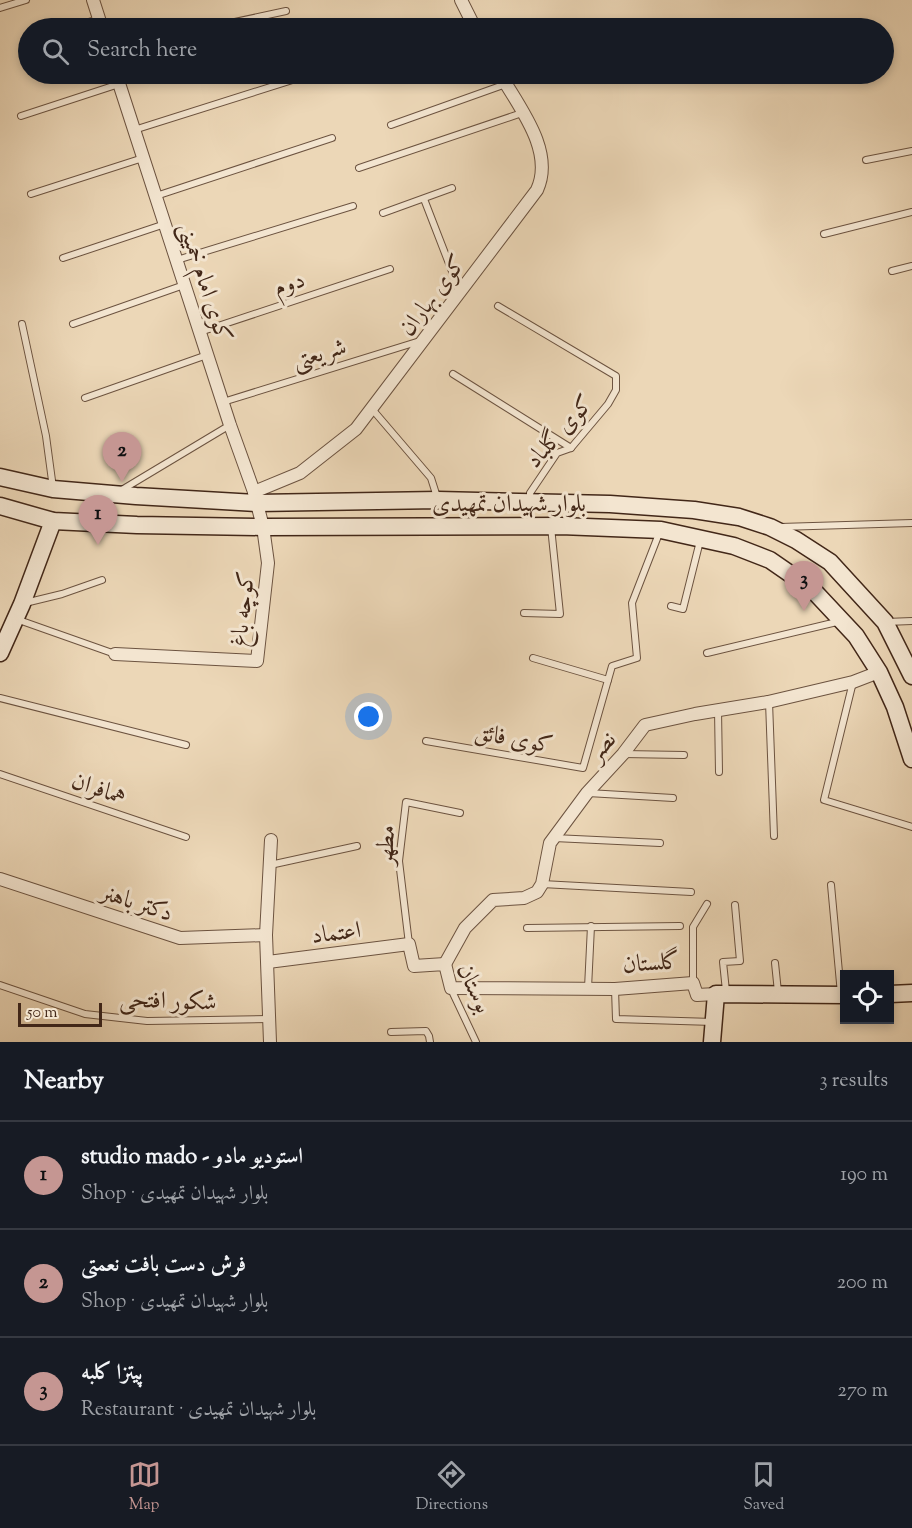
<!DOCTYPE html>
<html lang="en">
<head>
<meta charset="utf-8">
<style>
  :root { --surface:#171b24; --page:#20242c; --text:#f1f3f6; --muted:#9ea1a6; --line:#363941; --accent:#c59692 }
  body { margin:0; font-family:"Sorts Mill Goudy",Amiri,serif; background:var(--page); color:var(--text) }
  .controls { position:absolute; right:18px; bottom:18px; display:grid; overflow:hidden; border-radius:0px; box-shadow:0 3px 9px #0003 }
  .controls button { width:54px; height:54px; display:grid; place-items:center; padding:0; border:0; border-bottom:2px solid var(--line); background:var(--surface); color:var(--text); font:30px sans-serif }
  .scale { position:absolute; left:18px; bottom:15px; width:84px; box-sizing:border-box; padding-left:6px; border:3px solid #422718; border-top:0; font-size:16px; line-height:21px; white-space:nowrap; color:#422718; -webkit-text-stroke:4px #f3e5d0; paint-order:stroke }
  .you { position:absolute; left:369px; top:717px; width:21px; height:21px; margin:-15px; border:4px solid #fff; border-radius:50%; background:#1a73e8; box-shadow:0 0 0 9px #1a73e833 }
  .badge { display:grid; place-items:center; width:39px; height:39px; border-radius:50%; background:var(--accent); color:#111; font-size:20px; font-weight:700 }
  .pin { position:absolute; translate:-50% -50px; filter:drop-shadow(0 2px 3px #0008) }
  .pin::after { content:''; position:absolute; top:32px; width:21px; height:18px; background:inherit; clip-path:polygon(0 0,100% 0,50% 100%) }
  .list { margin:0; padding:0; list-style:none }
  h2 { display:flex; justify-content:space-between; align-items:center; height:78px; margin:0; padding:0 24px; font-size:26px }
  h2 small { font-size:20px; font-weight:400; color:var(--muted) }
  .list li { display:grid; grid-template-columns:39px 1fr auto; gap:18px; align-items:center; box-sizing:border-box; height:108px; padding:0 24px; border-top:2px solid var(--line) }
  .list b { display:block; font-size:22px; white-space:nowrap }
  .list p { margin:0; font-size:20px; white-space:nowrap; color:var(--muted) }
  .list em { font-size:20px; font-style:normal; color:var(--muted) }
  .icon { flex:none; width:33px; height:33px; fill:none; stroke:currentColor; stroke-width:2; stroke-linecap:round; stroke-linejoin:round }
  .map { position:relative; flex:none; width:912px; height:1042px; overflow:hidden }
  .search { position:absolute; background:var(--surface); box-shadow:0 3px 9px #0003; left:18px; right:18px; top:18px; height:66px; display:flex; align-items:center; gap:15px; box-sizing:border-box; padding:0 21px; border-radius:33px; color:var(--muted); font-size:22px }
  .sheet { height:402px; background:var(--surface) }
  nav { display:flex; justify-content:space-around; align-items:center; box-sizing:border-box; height:84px; border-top:2px solid var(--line); background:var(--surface); font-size:16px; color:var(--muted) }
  nav a { display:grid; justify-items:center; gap:3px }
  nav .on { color:var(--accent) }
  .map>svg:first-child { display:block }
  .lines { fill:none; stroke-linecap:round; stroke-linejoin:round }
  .lane-casing { stroke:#6c5340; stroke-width:8 }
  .street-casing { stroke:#6c5340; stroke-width:14 }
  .secondary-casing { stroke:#422718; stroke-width:19 }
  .lane { stroke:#f3e5d0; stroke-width:6 }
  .street { stroke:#f3e5d0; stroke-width:12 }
  .secondary { stroke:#f3e5d0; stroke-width:16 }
  .labels { text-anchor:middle; stroke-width:6; stroke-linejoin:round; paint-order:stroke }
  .street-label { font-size:24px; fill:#422718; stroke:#f3e5d0 }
</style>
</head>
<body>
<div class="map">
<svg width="912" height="1042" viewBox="0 0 912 1042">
  <rect width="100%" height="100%" fill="#ecd7b7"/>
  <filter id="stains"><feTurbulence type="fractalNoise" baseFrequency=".00333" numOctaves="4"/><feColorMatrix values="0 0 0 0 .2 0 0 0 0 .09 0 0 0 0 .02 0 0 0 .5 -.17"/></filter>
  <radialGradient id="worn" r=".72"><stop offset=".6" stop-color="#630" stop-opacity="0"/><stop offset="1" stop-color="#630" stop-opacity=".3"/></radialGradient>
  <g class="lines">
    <defs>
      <g id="lane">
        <path d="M0,8L26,0"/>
        <path d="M67,28L99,19"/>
        <path d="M207,28L286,11"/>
        <path d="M449,28L471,21"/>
        <path d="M21,116L119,84"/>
        <path d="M391,125L506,84"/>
        <path d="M134,130L302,77"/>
        <path d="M866,160L912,151"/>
        <path d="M359,168L522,113"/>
        <path d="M31,194L143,158"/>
        <path d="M156,196L332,138"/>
        <path d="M424,199L460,292"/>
        <path d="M383,213L452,188"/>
        <path d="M824,234L912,212"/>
        <path d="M63,258L165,224"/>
        <path d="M177,260L353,206"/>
        <path d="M892,271L912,266"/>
        <path d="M498,306L616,376V390L608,404L571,448L557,453L530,493V502"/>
        <path d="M22,324L46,436L53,488"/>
        <path d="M73,324L184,285"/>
        <path d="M200,332L390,269"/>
        <path d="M453,374L571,448"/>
        <path d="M85,398L207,355"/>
        <path d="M223,402L420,341"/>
        <path d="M372,409L431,478L437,497"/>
        <path d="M120,491L230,425"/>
        <path d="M780,527L912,523"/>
        <path d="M25,603L62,594L102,580"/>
        <path d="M671,606L683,609L700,541"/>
        <path d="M524,613L560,614L551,527"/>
        <path d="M16,619L115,654"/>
        <path d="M886,622L912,621"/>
        <path d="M707,653L841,621"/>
        <path d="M533,658L608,680"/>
        <path d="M853,682L824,800L912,827"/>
        <path d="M0,698L186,745"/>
        <path d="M769,702L774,836"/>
        <path d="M718,710L719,772"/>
        <path d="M426,741L583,768L612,666L637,658L632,603L660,531"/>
        <path d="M623,754L684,755"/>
        <path d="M0,774L186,837"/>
        <path d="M588,793L673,798"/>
        <path d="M554,838L660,843"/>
        <path d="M270,865L357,846"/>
        <path d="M542,884L691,892"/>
        <path d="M831,885L841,994"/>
        <path d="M527,928L680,926"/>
        <path d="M409,944L399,861L406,802L460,813"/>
        <path d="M775,963L778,992"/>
        <path d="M693,983V927L707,904"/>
        <path d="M0,985L85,1014L147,1021L269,1019"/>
        <path d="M588,988L591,926"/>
        <path d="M451,989L476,1042"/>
        <path d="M615,989L616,1019L713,1022"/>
        <path d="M726,991L723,962L740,961L735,905"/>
        <path d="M391,1032L426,1031L429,1036L430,1042"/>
      </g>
      <g id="street">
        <path d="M93,0L102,28"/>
        <path d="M461,0L475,28"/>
        <path d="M254,492L300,473L356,429L537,190C555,151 519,107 500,74"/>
        <path d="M115,654L257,661L268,563L263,527L254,492L230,425L116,74"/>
        <path d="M0,879L180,938L266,935"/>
        <path d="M268,962L409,944L414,966L445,964L451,988L615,989L693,983L697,995L716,994"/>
        <path d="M445,964L465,928L493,900L524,898L537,892L542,884L550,843L587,793L623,754L645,725L695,714L768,702L853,682L879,672"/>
        <path d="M270,1042L266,935L271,840"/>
      </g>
      <g id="secondary">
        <path d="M0,477L53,489L136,496L257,503L438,500L610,504L694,510L739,517L770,527L796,540L830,562L885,622L912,676"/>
        <path d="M0,506L53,521L137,525L263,527L561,526L661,530L734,546L770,560L812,589L856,636L879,672L895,707L912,759"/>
        <path d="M0,653L22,604L53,521"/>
        <path d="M890,994L912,993"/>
        <path d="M712,1042L716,994L844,995"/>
      </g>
    </defs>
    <!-- lane casing -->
    <use href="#lane" class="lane-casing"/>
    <!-- street casing -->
    <use href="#street" class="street-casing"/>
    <!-- secondary casing -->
    <use href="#secondary" class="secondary-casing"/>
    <!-- lane -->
    <use href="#lane" class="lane"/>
    <!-- street -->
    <use href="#street" class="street"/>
    <!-- secondary -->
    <use href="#secondary" class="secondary"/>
  </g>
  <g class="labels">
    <!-- street labels -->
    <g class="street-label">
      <text transform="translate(206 282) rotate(72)" y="8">کوی امام خمینی</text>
      <text transform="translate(289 283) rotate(-18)" y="8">دوم</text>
      <text transform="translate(432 295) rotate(-53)" y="8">کوی بهاران</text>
      <text transform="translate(319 353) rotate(-17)" y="8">شریعتی</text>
      <text transform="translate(559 431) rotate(-48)" y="8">کوی گلباد</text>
      <text x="509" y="511">بلوار شهیدان تمهیدی</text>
      <text transform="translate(242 609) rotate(-84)" y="8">کوچه باغ</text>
      <text transform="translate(514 738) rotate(10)" y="8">کوی فائق</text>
      <text transform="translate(601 746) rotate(-49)" y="8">نصر</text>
      <text transform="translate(99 788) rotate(19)" y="8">همافران</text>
      <text transform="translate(385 845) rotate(-86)" y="8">مطهر</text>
      <text transform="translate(137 902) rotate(18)" y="8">دکتر باهنر</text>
      <text transform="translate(336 932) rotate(-7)" y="8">اعتماد</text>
      <text transform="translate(651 962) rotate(-4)" y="8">گلستان</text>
      <text transform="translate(475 988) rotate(65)" y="8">بوستان</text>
      <text transform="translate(168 1000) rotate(2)" y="8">شکور افتحی</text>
    </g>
  </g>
  <rect width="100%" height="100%" filter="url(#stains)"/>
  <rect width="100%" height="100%" fill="url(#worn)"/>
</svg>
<div class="controls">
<button><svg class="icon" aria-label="locate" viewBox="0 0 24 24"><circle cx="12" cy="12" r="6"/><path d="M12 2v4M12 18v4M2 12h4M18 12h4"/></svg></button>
</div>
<div class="scale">50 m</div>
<div class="you"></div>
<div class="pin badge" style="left:98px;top:545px">1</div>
<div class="pin badge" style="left:122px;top:482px">2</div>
<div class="pin badge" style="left:804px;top:611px">3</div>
<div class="search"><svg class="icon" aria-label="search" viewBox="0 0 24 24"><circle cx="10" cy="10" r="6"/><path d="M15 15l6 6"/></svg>Search here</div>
</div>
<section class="sheet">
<h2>Nearby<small>3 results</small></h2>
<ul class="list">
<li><span class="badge">1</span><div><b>studio mado - استودیو مادو</b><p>Shop · بلوار شهیدان تمهیدی</p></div><em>190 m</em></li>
<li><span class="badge">2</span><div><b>فرش دست بافت نعمتی</b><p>Shop · بلوار شهیدان تمهیدی</p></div><em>200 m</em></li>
<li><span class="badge">3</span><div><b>پیتزا کلبه</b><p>Restaurant · بلوار شهیدان تمهیدی</p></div><em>270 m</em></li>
</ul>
</section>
<nav>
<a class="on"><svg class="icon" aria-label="map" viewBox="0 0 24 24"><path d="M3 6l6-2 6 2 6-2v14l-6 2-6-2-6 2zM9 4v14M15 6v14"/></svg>Map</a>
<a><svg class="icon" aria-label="directions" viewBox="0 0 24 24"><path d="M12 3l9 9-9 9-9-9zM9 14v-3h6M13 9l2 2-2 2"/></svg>Directions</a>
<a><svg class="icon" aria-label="saved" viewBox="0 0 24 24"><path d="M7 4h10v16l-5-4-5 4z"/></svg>Saved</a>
</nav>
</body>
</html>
